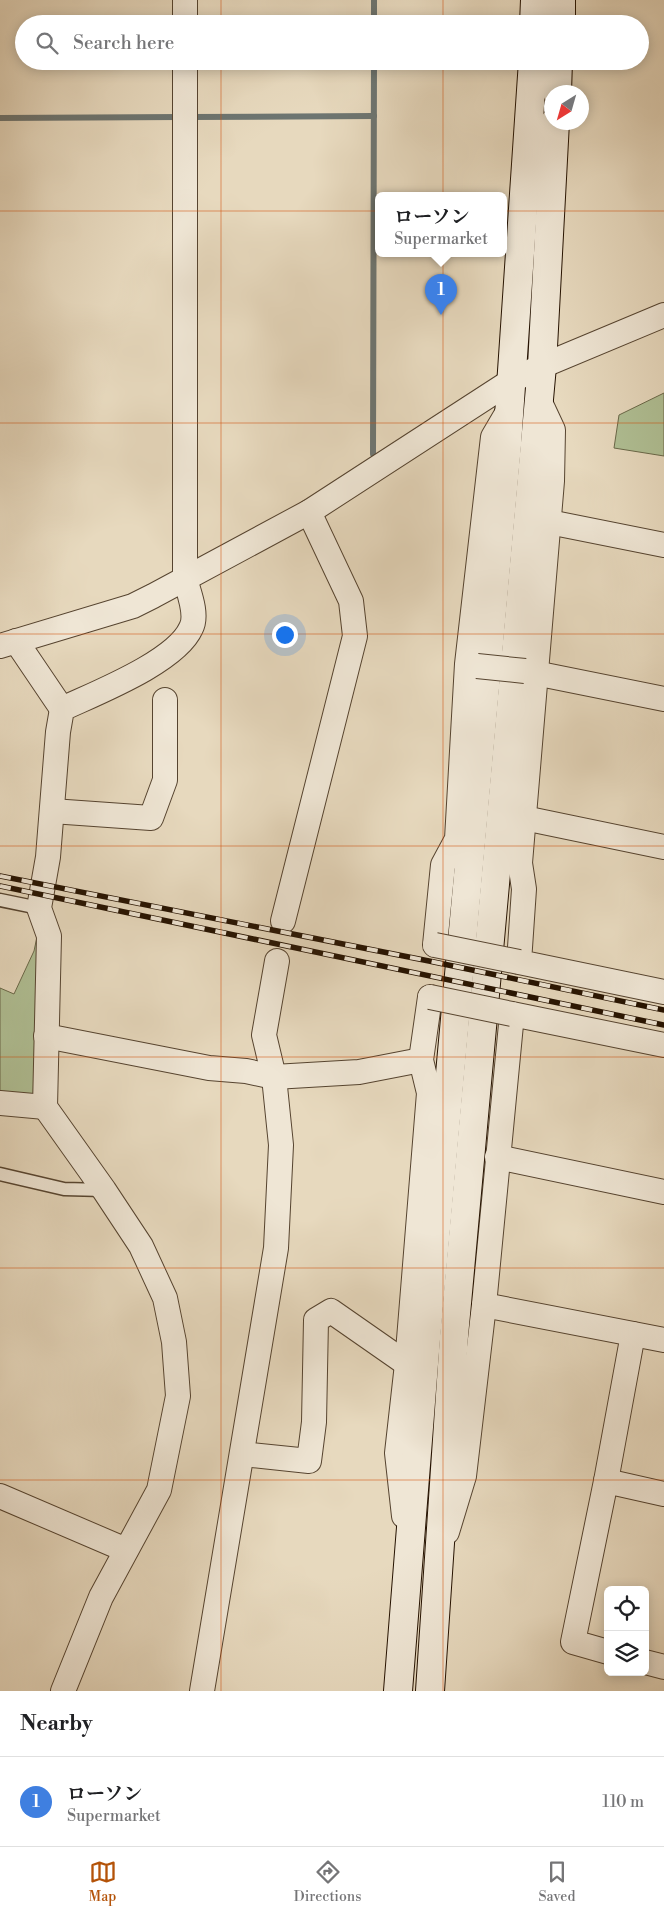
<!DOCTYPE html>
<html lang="en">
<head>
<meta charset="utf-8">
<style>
  :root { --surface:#fff; --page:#f2f2f2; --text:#202124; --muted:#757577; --line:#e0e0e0; --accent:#b45309 }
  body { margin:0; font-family:"Libre Bodoni","Noto Serif JP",serif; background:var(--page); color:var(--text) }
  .controls { position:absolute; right:15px; bottom:15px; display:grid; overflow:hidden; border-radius:8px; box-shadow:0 2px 12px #0003 }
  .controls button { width:45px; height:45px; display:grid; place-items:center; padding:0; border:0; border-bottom:1px solid var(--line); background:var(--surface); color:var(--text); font:25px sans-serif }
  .compass { position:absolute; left:544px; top:85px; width:45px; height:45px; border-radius:50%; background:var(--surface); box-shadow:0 2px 12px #0003; rotate:217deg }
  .you { position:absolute; left:284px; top:634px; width:18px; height:18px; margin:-12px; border:4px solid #fff; border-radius:50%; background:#1a73e8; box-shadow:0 0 0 8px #1a73e833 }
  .badge { display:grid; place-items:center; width:32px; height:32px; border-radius:50%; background:var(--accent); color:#fff; font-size:16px; font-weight:700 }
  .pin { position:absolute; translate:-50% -41px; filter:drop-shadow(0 1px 2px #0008) }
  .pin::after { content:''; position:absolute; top:26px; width:18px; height:15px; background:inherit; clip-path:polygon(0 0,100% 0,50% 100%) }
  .popup { position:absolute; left:375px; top:192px; width:132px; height:65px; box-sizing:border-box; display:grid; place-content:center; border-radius:8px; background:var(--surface); filter:drop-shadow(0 1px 4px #0005); font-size:16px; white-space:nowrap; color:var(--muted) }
  .popup b { font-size:19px; color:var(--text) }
  .popup::after { content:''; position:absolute; left:50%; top:100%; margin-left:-10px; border:10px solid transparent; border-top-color:var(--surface) }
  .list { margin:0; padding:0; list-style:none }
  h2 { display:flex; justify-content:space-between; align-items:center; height:65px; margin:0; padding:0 20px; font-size:21px }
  h2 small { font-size:16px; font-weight:400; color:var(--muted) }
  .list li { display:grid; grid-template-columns:32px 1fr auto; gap:15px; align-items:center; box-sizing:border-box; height:90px; padding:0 20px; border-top:1px solid var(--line) }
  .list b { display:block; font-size:19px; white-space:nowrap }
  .list p { margin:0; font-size:16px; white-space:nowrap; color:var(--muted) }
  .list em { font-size:16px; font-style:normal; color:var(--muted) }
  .icon { flex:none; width:28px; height:28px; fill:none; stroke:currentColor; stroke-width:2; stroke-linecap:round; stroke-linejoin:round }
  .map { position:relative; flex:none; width:664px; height:1691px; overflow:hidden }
  .search { position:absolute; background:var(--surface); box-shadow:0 2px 12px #0003; left:15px; right:15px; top:15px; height:55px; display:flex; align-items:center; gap:12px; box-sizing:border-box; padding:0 18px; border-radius:28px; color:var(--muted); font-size:19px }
  .sheet { height:155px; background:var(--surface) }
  nav { display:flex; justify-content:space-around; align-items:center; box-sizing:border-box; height:70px; border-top:1px solid var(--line); background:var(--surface); font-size:14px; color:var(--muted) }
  nav a { display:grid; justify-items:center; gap:2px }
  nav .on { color:var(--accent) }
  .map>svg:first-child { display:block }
  .green { fill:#b0c095; stroke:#6a694a }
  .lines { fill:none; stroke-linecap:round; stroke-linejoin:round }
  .stream { stroke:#6d7571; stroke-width:6 }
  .lane-casing { stroke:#564430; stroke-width:15 }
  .street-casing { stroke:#564430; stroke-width:26 }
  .secondary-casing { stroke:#251200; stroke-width:30 }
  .lane { stroke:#efe6d5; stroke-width:12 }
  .street { stroke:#efe6d5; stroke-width:24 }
  .secondary { stroke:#efe6d5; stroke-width:28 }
  .rail-casing { stroke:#251200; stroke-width:5.5 }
  .rail { stroke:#efe6d5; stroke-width:4; stroke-dasharray:11; stroke-linecap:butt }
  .street-bridge-casing { stroke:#564430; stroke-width:26; stroke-linecap:butt }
  .street-bridge { stroke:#efe6d5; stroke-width:24 }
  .grid { fill:none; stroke:#d4520b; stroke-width:1; stroke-opacity:0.55 }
</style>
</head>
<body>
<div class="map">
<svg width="664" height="1691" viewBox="0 0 664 1691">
  <rect width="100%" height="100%" fill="#e7d9be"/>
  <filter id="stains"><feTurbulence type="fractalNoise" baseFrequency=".004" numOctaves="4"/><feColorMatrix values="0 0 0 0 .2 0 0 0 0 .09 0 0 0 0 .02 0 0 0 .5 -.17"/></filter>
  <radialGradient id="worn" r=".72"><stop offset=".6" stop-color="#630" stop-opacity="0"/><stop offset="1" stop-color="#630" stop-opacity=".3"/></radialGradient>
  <!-- green -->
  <g class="green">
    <path d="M664,393V456L614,448L619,415Z"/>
    <path d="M38,932L35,1098L0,1096V988L14,994L34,951Z"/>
  </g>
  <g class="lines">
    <!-- stream -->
    <g class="stream">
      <path d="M374,24V0"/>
      <path d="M190,117L374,116"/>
      <path d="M0,118L180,117"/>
      <path d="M373,454L374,61"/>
    </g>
    <defs>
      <g id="lane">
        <path d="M0,900L39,908"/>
        <path d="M0,1174L64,1189L104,1190"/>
      </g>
      <g id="street">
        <path d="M185,0V24"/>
        <path d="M539,400L553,430L552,481L520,863L524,889L519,962L664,992"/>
        <path d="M549,522L664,545"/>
        <path d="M16,641L62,709"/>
        <path d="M0,646L133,606L153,596L309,512L511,381L542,366L664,315"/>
        <path d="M525,671L664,699"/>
        <path d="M52,811L151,818L165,780V700"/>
        <path d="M524,818L664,847"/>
        <path d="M283,921L355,636L351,601L309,512"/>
        <path d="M435,945L443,865L457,839L467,664L493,437L510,408"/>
        <path d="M46,1036L209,1068L246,1071L274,1077L359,1072L421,1060"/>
        <path d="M0,1103L45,1107"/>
        <path d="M497,1157L664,1192"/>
        <path d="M484,1305L664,1340"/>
        <path d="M242,1454L309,1461L314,1422L316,1320L331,1311L407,1364"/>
        <path d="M606,1481L664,1494"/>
        <path d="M0,1496L126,1550"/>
        <path d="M404,1516L397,1453L407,1364L429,1093L421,1060L430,997"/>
        <path d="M447,1532L464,1476L484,1305L512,1014L664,1045"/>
        <path d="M608,1652L573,1642L606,1481L633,1334"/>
        <path d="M645,1662L664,1667"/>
        <path d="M63,1691L101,1597L159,1490L178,1396L174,1342L165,1298L141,1246L104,1190L45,1107L49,936L39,908L48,857L58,732L62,709C96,693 176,662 191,628C198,615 189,593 185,579V61"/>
        <path d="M202,1691L276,1248L281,1145L274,1077L264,1035L277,961"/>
      </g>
      <g id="secondary">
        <path d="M534,24L535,0"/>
        <path d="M561,24V0"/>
        <path d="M557,92L558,61"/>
        <path d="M398,1691L426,1339L507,445L533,61"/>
        <path d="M430,1691L454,1336L542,366L555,122"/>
      </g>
    </defs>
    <!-- lane casing -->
    <use href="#lane" class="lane-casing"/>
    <!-- street casing -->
    <use href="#street" class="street-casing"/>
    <!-- secondary casing -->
    <use href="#secondary" class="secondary-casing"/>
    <!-- lane -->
    <use href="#lane" class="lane"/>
    <!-- street -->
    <use href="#street" class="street"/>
    <!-- secondary -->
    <use href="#secondary" class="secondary"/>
    <defs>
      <g id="rail">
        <path d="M0,876L429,961L664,1010"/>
        <path d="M0,886L664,1025"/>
      </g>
    </defs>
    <!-- rail casing -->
    <use href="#rail" class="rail-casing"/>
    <!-- rail -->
    <use href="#rail" class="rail"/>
    <defs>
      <g id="street-bridge">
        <path d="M477,666L525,671"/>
        <path d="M435,945L519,962"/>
        <path d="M430,997L512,1014"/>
      </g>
    </defs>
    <!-- street-bridge casing -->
    <use href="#street-bridge" class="street-bridge-casing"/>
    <!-- street-bridge -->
    <use href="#street-bridge" class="street-bridge"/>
  </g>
  <!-- grid -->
  <path class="grid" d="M221,0V24M443,0V24M221,61V1691M443,61V1691M0,211H664M0,423H664M0,634H664M0,846H664M0,1057H664M0,1268H664M0,1480H664"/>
  <rect width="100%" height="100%" filter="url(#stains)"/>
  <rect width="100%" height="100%" fill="url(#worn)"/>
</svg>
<div class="controls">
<button><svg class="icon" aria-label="locate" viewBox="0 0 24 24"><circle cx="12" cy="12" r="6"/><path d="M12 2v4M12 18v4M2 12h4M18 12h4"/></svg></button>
<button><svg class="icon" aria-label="layers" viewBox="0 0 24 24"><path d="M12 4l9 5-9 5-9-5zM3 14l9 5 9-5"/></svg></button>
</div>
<svg class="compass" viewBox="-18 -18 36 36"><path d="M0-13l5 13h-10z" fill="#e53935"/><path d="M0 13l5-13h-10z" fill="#757577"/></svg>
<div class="you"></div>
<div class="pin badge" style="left:441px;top:315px;background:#3f7fe0">1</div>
<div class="popup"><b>ローソン</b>Supermarket</div>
<div class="search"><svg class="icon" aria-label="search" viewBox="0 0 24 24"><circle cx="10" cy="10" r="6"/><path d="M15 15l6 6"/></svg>Search here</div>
</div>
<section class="sheet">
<h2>Nearby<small></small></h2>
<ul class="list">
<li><span class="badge" style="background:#3f7fe0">1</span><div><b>ローソン</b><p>Supermarket</p></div><em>110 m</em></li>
</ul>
</section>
<nav>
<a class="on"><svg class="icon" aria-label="map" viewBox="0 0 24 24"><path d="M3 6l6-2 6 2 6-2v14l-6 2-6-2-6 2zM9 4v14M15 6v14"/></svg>Map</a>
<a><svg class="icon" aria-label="directions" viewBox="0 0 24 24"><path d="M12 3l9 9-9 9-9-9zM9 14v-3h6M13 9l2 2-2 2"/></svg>Directions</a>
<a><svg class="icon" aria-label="saved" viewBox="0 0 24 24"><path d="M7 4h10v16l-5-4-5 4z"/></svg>Saved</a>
</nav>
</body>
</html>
